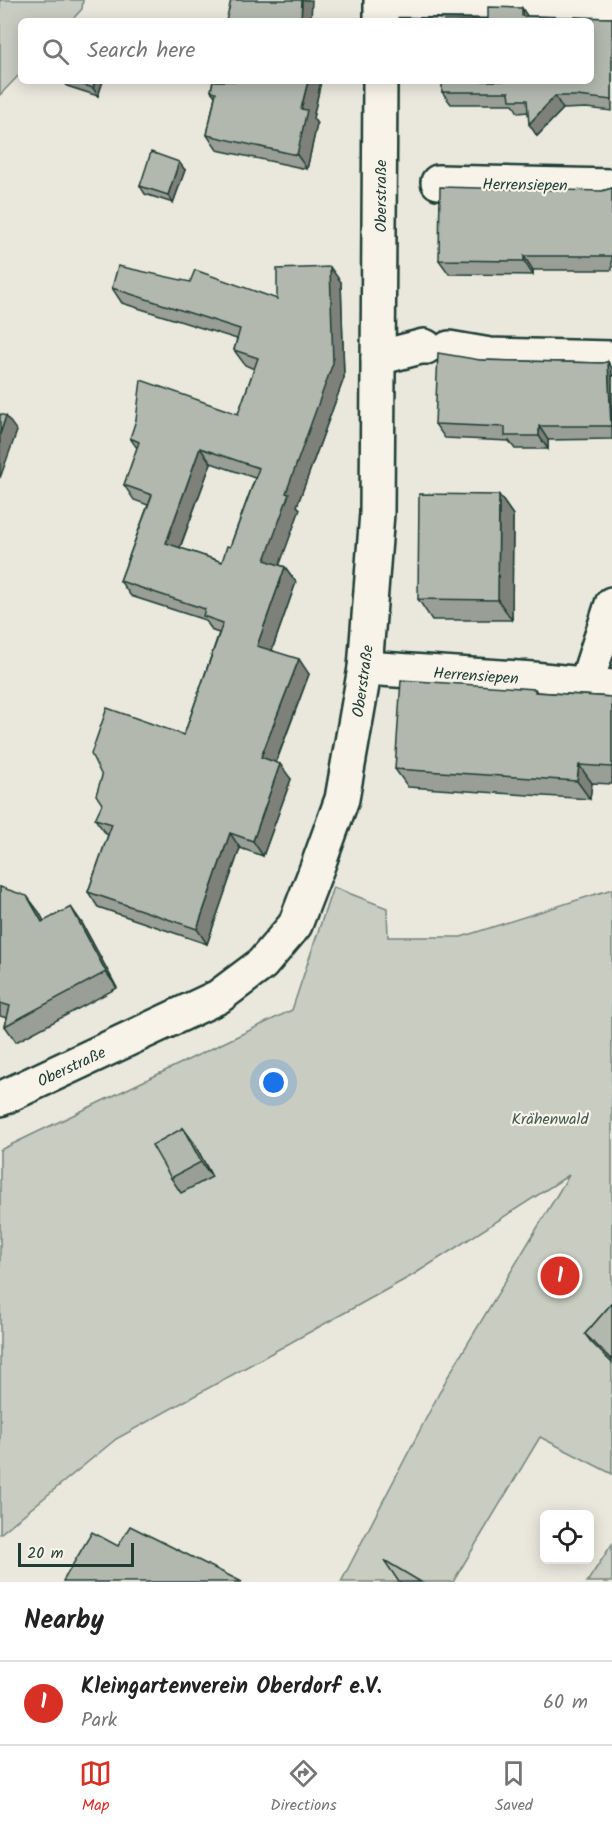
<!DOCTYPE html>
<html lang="en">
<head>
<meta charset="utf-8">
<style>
  :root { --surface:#fff; --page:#f2f2f2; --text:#222; --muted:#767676; --line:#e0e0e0; --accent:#d93025 }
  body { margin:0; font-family:Kalam,sans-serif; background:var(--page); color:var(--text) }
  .controls { position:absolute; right:18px; bottom:18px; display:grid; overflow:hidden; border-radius:9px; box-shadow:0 3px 15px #0003 }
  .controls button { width:54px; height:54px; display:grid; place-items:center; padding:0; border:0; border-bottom:2px solid var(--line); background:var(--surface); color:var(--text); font:30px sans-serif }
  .scale { position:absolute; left:18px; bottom:15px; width:116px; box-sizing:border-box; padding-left:6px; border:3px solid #1f3d34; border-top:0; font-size:16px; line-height:21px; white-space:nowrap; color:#1f3d34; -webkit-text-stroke:4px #f7f3e8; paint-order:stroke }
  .you { position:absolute; left:274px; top:1083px; width:21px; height:21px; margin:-15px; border:4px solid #fff; border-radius:50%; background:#1a73e8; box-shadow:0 0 0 9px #1a73e833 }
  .badge { display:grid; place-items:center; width:39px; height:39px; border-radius:50%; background:var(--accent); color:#fff; font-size:20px; font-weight:700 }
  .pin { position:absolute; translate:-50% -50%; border:3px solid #fff; box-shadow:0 2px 6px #0006 }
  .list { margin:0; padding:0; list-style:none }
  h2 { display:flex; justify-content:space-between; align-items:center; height:78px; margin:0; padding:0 24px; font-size:26px }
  h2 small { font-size:20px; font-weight:400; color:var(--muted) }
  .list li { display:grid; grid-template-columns:39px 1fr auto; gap:18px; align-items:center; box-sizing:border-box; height:84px; padding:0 24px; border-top:2px solid var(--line) }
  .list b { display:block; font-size:22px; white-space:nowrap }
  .list p { margin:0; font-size:20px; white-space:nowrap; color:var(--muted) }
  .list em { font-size:20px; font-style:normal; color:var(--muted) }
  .icon { flex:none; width:33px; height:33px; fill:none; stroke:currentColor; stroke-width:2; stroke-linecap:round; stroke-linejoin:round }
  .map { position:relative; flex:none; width:612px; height:1582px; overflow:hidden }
  .search { position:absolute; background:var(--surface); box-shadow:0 3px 15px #0003; left:18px; right:18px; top:18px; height:66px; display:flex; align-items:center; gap:15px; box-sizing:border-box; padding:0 21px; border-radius:9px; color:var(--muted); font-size:22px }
  .sheet { height:162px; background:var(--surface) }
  nav { display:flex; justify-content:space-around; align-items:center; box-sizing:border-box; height:84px; border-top:2px solid var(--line); background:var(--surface); font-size:16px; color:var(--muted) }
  nav a { display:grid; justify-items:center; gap:3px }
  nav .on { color:var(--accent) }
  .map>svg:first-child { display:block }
  .green { fill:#c8ccc1; stroke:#74847a; stroke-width:1.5 }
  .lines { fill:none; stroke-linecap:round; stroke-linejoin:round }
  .street-casing { stroke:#1f3d34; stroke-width:38 }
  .street { stroke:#f7f3e8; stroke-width:33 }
  .wall { fill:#999e96; stroke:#1f3d34; stroke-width:1.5; fill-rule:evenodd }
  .shaded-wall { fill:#7d817a; stroke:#1f3d34; stroke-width:1.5 }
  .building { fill:#b2b8ae; stroke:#1f3d34; stroke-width:1.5; fill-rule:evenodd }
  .labels { text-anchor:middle; stroke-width:4.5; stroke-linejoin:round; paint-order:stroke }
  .street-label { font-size:16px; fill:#1f3d34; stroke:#f7f3e8 }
  .park-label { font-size:16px; fill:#415a50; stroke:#f7f3e8 }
</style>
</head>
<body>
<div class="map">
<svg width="612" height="1582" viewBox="0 0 612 1582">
  <rect width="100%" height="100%" fill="#eae8dd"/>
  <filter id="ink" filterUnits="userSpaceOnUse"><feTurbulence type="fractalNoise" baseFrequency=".0167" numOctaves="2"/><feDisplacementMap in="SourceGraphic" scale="12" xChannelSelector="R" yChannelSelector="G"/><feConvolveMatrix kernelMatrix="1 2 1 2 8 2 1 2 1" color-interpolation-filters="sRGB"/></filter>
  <g filter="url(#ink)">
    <!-- green -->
    <g class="green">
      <path d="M0,0H83L82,9L71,21H21V73L0,95Z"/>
      <path d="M333,887L387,908L388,937H461L612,889V1474L540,1437L453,1582H341L447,1378L569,1175L413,1275L116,1439L0,1534V1150L292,1010Z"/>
      <path d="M612,1544V1582H587Z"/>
    </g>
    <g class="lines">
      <defs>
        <g id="street">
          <path d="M381,21V0L612,2"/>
          <path d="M438,182L612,186"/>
          <path d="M449,348L490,355L612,358"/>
          <path d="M378,358L424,346L426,347"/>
          <path d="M365,668L533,679L612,687"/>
          <path d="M586,684L612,604"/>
          <path d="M0,1099L218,997L262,964L295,925L317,868L342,799L365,668L377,513L380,81"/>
        </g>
      </defs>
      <!-- street casing -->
      <use href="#street" class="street-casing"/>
      <!-- street -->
      <use href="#street" class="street"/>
    </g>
    <!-- wall -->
    <g class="wall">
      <path d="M527,16L612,18V111L586,108L563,109L537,136L528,112L518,113L513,104H451L442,92L488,21Z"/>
      <path d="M64,81H103L98,96L67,86Z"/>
      <path d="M213,81H321L313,118L317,124L307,169L217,150L207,135L215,96L211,91Z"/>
      <path d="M185,170L173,203L145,194L140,186Z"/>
      <path d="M612,188V270H533V275L449,274L439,260L602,191Z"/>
      <path d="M190,282L277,299L341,282L344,378L297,506L300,509L279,565L285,567L296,582L272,650L309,674L276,763L291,779L263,856L240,848L207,944L98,907L88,892L108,835L106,834L95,819L184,735L219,633L213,631L205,620L131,596L120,581L148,505L134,500L124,485L137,448L130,438L238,414L254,369L245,365L234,350L237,339L122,303L112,288ZM211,463L255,478L230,547L222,562L180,548Z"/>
      <path d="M480,360L602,363L608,362L612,368V439L548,440V449H515L509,441L445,438L435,424Z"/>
      <path d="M499,495L513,515L512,620H432L418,599Z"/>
      <path d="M535,689L537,692L612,697V784L592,783L590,799L408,787L395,769Z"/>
      <path d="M0,887L39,912L44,922L82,923L117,988L16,1042L5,1026L7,1018L0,1016Z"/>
      <path d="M183,1128L194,1143L212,1177L181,1193L171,1178Z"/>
      <path d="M612,1303V1363L591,1342L585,1334Z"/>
    </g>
    <!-- shaded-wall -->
    <g class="shaded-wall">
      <path d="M302,0H312L311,21H301Z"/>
      <path d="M522,8L530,20L522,16Z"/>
      <path d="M95,81H103L98,96L93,88Z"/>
      <path d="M308,81H321L313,118L317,124L307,169L297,155L301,109Z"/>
      <path d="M555,96L563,109L537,136L529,124Z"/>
      <path d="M179,162L185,170L173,203L168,195Z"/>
      <path d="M524,256L533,270V275L524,261Z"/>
      <path d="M330,267L341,282L344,378L297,506L300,509L276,575L265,560L286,493Z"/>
      <path d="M608,362L612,368V427L611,426Z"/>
      <path d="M6,416L17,431L0,478V434Z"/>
      <path d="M539,426L548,440V449L539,436Z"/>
      <path d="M200,448L211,463L176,558L166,543Z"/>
      <path d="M499,495L513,515L512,620L498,600Z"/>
      <path d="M285,567L296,582L268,661L257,646Z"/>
      <path d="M299,659L309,674L272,772L261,757Z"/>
      <path d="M280,764L291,779L263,856L253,841Z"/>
      <path d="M579,765L592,783L590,799L577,781Z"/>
      <path d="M230,833L240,848L207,944L197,929Z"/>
      <path d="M27,896L39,912L54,939L42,922Z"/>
      <path d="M71,907L82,923L117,988L106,972Z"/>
      <path d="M183,1128L194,1143L212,1177L201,1162Z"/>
    </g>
    <!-- building -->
    <g class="building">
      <path d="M231,0H302L301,21H226Z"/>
      <path d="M488,7L522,8V16L612,18V100L577,96H555L529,124L527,100H510L509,92H442V81H591V21H443H488Z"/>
      <path d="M72,81H95L93,88Z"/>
      <path d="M213,81H308L301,109L307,110L297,155L207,135L216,92L211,91Z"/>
      <path d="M151,152L179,162L168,195L140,186Z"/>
      <path d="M440,187L602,191L612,188V256H524V261L439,260Z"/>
      <path d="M118,266L190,282L195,270L277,299V269L330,267L333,363L286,493L289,494L265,560L285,567L257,646L299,659L261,757L280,764L253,841L230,833L197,929L88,892L112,824L95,819L102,804L96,795L102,776L91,754L107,708L184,735L223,623L203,616L205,609L120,581L152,495L124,485L139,442L130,438L136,420L141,380L238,414L258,358L234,350L240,329L112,288ZM200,448L259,468L230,547L227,546L222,562L166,543Z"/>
      <path d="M438,353L480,360L602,363L608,362L611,426H539V436H505V427L435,424Z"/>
      <path d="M0,414L6,416L0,434Z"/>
      <path d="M419,494L499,495L498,600L418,599Z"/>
      <path d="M401,680L535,689V692L612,697V767L579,765L577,781L395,769Z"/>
      <path d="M0,887L27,896L42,922L71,907L106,972L5,1026L10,1006L0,1003Z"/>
      <path d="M183,1128L201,1162L171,1178L152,1145Z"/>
      <path d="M612,1303V1360L585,1334Z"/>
      <path d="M130,1526L242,1582H65L63,1581L92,1532L118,1546Z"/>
      <path d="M384,1560L421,1582H399Z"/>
    </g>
  </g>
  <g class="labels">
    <!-- street labels -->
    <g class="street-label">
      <text transform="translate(525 184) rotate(1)" y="6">Herrensiepen</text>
      <text transform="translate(380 196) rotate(-90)" y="6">Oberstraße</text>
      <text transform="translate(476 675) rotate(4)" y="6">Herrensiepen</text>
      <text transform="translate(362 681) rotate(-82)" y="6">Oberstraße</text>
      <text transform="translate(71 1066) rotate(-25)" y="6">Oberstraße</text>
    </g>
    <!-- park labels -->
    <g class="park-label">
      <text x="550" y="1124">Krähenwald</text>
    </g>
  </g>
</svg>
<div class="controls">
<button><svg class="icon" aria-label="locate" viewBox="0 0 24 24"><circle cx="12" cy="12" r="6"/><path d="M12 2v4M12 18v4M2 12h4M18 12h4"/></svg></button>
</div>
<div class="scale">20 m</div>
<div class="you"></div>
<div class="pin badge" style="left:560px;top:1276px">1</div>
<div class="search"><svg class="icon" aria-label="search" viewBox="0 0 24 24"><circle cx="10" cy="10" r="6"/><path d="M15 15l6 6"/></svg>Search here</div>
</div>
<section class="sheet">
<h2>Nearby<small></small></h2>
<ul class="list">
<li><span class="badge">1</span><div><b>Kleingartenverein Oberdorf e.V.</b><p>Park</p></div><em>60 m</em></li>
</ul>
</section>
<nav>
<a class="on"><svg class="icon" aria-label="map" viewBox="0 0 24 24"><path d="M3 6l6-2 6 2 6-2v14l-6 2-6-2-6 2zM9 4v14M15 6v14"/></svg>Map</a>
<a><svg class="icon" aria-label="directions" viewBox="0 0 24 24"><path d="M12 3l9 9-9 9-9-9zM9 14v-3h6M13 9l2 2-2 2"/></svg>Directions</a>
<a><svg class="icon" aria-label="saved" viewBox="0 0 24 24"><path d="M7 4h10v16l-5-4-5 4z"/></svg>Saved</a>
</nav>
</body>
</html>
